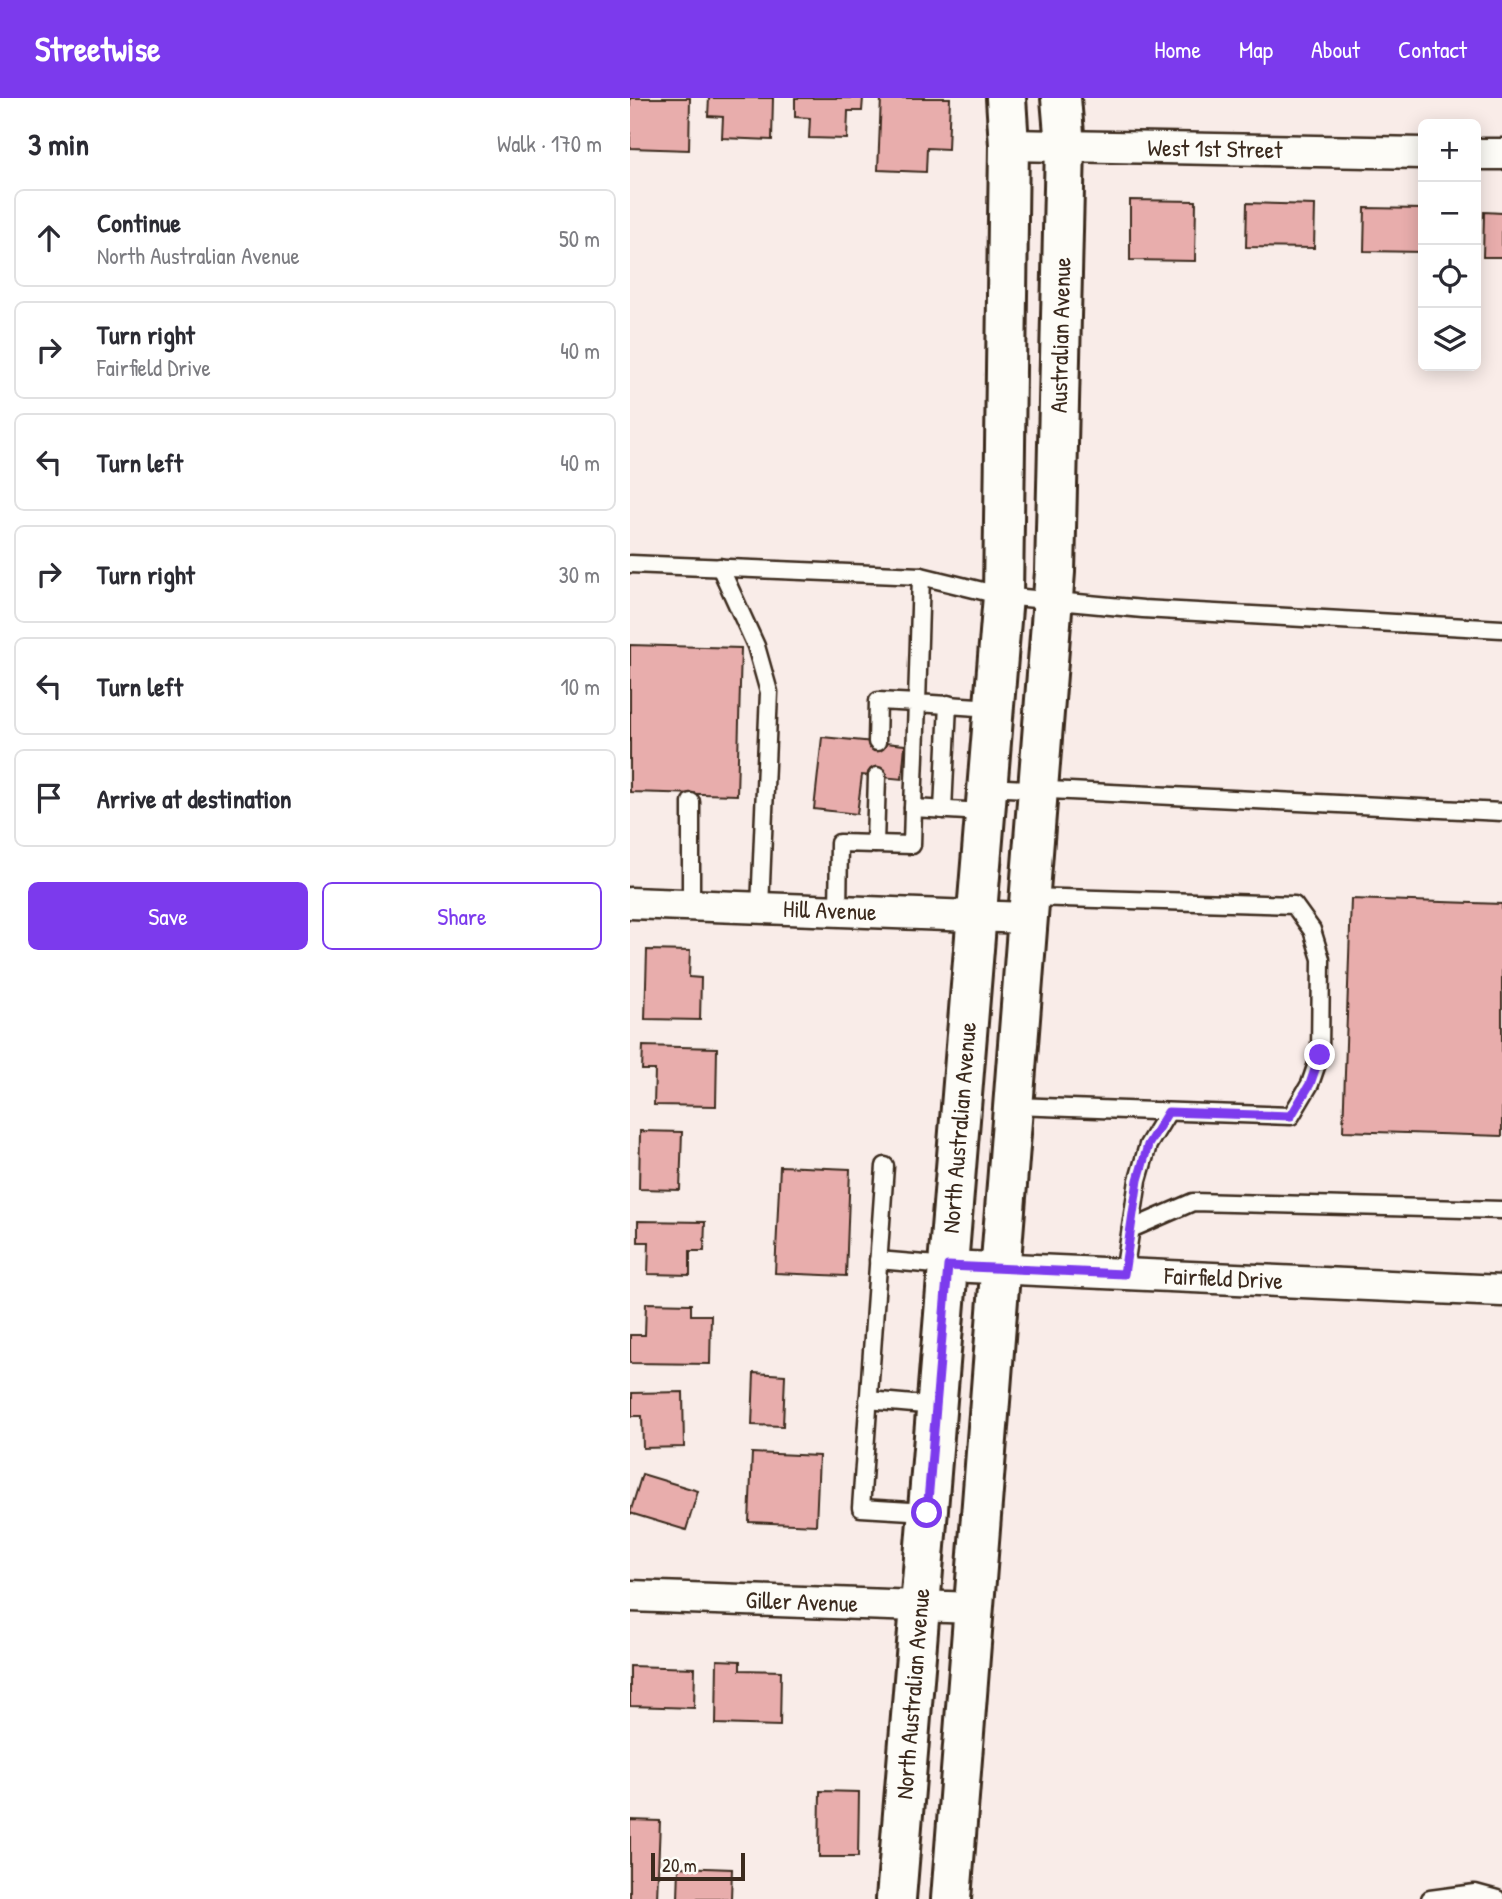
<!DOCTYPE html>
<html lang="en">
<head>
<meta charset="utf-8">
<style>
  :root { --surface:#fff; --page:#f7f7f7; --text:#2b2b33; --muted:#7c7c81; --line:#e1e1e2; --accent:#7c3aed }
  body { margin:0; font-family:"Patrick Hand",sans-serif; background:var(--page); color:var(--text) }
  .controls { position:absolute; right:21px; top:21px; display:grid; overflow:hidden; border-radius:10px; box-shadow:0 4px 18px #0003 }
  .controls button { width:63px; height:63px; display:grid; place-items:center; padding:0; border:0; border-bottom:2px solid var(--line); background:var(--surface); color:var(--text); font:35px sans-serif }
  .scale { position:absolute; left:21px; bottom:18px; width:94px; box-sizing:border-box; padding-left:7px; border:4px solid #3b2a1e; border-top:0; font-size:19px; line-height:24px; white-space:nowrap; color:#3b2a1e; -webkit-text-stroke:5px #fdfcf7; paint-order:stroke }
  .stop { position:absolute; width:21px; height:21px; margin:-16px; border:5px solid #7c3aed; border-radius:50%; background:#fff }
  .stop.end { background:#7c3aed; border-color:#fff; box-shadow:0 2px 7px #0008 }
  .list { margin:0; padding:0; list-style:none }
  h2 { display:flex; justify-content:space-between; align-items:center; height:91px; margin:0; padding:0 28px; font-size:30px }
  h2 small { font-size:23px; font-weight:400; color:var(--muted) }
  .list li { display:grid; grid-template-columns:46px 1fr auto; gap:21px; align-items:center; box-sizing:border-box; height:98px; margin:0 14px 14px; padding:0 14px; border:2px solid var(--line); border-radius:10px }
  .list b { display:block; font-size:26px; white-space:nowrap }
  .list p { margin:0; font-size:23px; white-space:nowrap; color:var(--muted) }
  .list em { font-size:23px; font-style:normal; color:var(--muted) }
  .actions { display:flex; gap:14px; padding:21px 28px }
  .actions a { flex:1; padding:16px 0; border:2px solid var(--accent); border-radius:10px; text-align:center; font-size:24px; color:var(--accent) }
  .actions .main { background:var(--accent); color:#fff }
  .icon { flex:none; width:38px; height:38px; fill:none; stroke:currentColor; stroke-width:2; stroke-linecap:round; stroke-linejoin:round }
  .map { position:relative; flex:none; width:872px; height:1801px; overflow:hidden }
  header { display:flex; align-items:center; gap:42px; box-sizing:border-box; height:98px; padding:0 35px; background:var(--accent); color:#fff }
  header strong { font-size:33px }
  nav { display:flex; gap:38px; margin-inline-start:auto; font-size:24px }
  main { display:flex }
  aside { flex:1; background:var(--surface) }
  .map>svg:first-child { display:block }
  .building { fill:#e8adac; stroke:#3b2a1e; stroke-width:2 }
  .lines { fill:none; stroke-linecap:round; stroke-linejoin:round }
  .lane-casing { stroke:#3b2a1e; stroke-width:21 }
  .street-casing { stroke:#3b2a1e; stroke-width:35 }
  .secondary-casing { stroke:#3b2a1e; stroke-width:44 }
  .lane { stroke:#fdfcf7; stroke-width:16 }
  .street { stroke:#fdfcf7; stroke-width:30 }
  .secondary { stroke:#fdfcf7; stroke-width:38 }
  .route { stroke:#7c3aed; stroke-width:9 }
  .labels { text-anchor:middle; stroke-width:5; stroke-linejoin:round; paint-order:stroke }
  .street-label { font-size:24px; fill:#3b2a1e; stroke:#fdfcf7 }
</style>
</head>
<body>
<header>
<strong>Streetwise</strong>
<nav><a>Home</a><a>Map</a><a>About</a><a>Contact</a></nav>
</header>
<main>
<aside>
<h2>3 min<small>Walk · 170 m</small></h2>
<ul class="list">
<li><svg class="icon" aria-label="ahead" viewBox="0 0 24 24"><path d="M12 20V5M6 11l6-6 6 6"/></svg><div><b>Continue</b><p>North Australian Avenue</p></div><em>50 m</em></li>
<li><svg class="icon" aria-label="right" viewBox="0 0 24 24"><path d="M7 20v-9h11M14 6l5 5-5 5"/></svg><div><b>Turn right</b><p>Fairfield Drive</p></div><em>40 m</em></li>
<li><svg class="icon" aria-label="left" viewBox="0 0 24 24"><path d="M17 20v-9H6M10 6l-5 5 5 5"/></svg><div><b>Turn left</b></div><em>40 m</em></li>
<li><svg class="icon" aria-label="right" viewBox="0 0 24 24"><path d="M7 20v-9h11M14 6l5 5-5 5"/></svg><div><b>Turn right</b></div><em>30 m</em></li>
<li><svg class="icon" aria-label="left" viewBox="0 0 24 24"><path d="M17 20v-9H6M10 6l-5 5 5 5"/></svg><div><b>Turn left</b></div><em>10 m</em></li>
<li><svg class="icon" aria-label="arrive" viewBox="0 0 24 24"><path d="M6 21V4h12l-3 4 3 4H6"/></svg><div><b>Arrive at destination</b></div></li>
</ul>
<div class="actions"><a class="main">Save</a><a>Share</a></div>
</aside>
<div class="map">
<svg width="872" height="1801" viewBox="0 0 872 1801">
  <rect width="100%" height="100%" fill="#f9ece8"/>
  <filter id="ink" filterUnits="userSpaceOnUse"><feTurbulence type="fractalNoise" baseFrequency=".0143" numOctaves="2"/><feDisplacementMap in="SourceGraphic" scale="14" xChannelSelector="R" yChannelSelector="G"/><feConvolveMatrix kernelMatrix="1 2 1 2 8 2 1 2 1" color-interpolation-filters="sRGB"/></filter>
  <g filter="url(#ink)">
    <!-- building -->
    <g class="building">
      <path d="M0,0H60L59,52L0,50Z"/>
      <path d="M79,0H143L142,42L92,40L93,19L78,18Z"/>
      <path d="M165,0H233L232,13H218L217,41L179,40L180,20L165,19Z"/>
      <path d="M251,0H320L318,51L297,50L296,74L248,72Z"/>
      <path d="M500,102L566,103L565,163L500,162Z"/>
      <path d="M617,105L685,107L684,150L616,149Z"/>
      <path d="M735,110L793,111V154L734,153Z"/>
      <path d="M854,114L872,115V159H853Z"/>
      <path d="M0,547L111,550L107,697L0,694Z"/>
      <path d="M192,639L275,647L272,681L232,677L227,716L184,711Z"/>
      <path d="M721,801L872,806V1038L713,1033Z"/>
      <path d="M17,852L60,853L59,879L71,880L70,922L15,921Z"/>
      <path d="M13,948L87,950L86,1008L24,1007L25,972H12Z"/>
      <path d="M10,1033L52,1034L50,1092L9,1091Z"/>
      <path d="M150,1068L220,1071L216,1178L145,1175Z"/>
      <path d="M8,1123L75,1124L74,1153H60V1177L18,1176L19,1144H8Z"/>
      <path d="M16,1205L61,1206V1217H81L80,1266L0,1265V1237H15Z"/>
      <path d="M124,1275L155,1277L153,1328L122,1327Z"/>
      <path d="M53,1294L54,1349L13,1350L12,1318H2V1295Z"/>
      <path d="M122,1355L189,1358L186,1427L119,1424Z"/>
      <path d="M12,1376L68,1393L56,1432L0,1415Z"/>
      <path d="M87,1562L110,1563V1572L151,1573L150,1628L86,1626Z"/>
      <path d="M0,1568L65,1570L64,1610L0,1608Z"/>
      <path d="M190,1693L229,1694L228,1759H189Z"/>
      <path d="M0,1722L30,1723L27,1801H0Z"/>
      <path d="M49,1769L102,1771L101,1801H48Z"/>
    </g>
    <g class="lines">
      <defs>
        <g id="lane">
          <path d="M0,466L291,478L373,498L513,511L872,531"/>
          <path d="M90,469L126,548L139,594L130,810"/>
          <path d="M291,478L287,605L363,610"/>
          <path d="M247,644L248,603L287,605L283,710"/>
          <path d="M357,689L872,714"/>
          <path d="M61,704V808"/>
          <path d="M313,712L318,606"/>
          <path d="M245,746L247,678"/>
          <path d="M208,813L209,745L282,747L283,710L354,714"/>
          <path d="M384,1008L661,1018L680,986L690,957L691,861L682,832L664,807L400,799"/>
          <path d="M255,1068L231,1410L297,1414"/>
          <path d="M501,1131L563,1104L872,1112"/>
          <path d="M248,1162L318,1168"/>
          <path d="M494,1176L508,1082L518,1047L538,1014"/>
          <path d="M238,1302L306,1308"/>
          <path d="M800,1801L845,1795L867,1801"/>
        </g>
        <g id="street">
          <path id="s1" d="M379,47L793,55"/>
          <path d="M846,56H872"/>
          <path id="s2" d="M0,805L398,820"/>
          <path id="s3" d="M318,1168L872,1193"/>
          <path id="s4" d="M0,1498L345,1510"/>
        </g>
        <g id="secondary">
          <path id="s5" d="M266,1801L373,498L379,47L376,0"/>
          <path id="s6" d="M321,1801L425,474L435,48L431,0"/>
        </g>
      </defs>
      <!-- lane casing -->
      <use href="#lane" class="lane-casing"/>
      <!-- street casing -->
      <use href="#street" class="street-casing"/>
      <!-- secondary casing -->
      <use href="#secondary" class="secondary-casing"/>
      <!-- lane -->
      <use href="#lane" class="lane"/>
      <!-- street -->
      <use href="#street" class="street"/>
      <!-- secondary -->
      <use href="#secondary" class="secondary"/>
    </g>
  </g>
  <g class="lines" filter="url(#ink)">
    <!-- route -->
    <path class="route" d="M297,1415L318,1168L494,1176L508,1082L518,1047L538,1014L661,1018L680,986L690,957"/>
  </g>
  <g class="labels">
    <!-- street labels -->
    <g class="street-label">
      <text dy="8" stroke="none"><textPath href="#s1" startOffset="206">West 1st Street</textPath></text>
      <text dy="8" stroke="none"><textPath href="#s6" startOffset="1568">Australian Avenue</textPath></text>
      <text dy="8" stroke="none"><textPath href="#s2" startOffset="200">Hill Avenue</textPath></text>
      <text dy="8" stroke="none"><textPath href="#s5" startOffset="774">North Australian Avenue</textPath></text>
      <text dy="8" stroke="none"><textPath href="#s3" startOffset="276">Fairfield Drive</textPath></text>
      <text dy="8" stroke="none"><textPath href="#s4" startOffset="172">Giller Avenue</textPath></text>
      <text dy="8" stroke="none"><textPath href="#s5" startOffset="206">North Australian Avenue</textPath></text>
    </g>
  </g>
</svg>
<div class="controls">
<button>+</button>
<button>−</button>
<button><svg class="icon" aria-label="locate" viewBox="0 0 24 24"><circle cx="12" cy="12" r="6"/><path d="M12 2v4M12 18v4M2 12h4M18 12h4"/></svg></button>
<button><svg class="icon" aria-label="layers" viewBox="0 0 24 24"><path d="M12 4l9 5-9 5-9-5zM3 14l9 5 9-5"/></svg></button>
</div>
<div class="scale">20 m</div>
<div class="stop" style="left:297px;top:1415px"></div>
<div class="stop end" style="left:690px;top:957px"></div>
</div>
</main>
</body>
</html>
